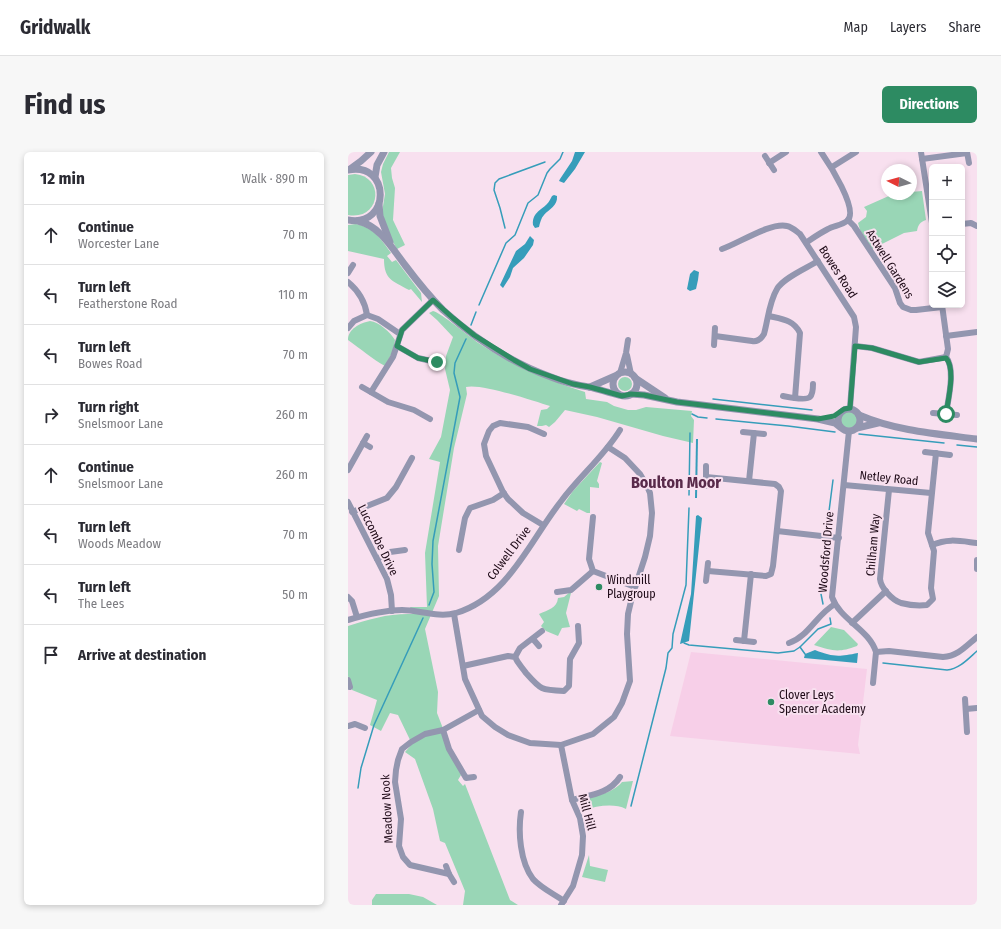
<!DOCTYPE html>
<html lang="en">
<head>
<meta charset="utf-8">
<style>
  :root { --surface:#fff; --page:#f7f7f7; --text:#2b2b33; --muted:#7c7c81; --line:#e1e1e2; --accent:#2d8b62 }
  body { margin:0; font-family:"Fira Sans Condensed",sans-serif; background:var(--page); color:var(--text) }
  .controls { position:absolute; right:12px; top:12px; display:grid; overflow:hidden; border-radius:6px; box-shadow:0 2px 6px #0003 }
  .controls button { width:36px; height:36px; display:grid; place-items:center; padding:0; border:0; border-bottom:1px solid var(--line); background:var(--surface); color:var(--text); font:20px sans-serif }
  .compass { position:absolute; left:533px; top:12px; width:36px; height:36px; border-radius:50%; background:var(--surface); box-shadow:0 2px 6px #0003; rotate:275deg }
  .stop { position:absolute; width:12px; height:12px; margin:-9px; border:3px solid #2d8b62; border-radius:50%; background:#fff }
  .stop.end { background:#2d8b62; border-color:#fff; box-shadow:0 1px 4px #0008 }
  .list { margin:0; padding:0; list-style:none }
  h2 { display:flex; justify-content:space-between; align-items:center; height:52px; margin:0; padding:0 16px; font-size:17px }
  h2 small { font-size:13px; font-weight:400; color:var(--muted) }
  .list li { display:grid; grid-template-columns:26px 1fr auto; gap:12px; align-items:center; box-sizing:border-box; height:60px; padding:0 16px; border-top:1px solid var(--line) }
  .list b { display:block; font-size:15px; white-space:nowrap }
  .list p { margin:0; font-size:13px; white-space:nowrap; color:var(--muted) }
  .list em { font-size:13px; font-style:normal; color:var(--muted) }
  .icon { flex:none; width:22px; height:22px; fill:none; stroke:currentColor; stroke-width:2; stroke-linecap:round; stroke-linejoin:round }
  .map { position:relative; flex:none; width:629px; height:753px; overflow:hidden; border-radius:6px }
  header { display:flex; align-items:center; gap:24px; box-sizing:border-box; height:56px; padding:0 20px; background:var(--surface); border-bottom:1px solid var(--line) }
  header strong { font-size:19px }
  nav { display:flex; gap:22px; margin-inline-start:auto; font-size:14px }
  .intro { display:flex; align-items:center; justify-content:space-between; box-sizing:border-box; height:96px; padding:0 24px }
  h1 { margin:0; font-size:28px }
  .button { padding:10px 18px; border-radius:6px; background:var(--accent); color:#fff; font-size:14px; font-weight:700 }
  main { display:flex; gap:24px; padding:0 24px }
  aside { flex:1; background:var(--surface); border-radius:6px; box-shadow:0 2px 6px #0003 }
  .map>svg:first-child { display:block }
  .built { fill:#f7cfe8 }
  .green { fill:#99d6b6 }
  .water { fill:#369dba }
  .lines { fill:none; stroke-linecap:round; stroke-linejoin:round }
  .stream { stroke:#369dba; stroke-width:1.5 }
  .minor { stroke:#9396af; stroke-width:6 }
  .tertiary { stroke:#9396af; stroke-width:7 }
  .route { stroke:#2d8b62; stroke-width:5 }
  .poi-dot { fill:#2d8b62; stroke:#f8e0ef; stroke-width:1.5 }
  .labels { text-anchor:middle; stroke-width:4; stroke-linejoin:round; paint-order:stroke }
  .street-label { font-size:12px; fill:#1e0a17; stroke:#f8e0ef }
  .poi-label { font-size:12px; fill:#1e0a17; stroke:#f8e0ef; text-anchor:start }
  .district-label { font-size:16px; font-weight:bold; fill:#592a4a; stroke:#f8e0ef }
</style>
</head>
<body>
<header>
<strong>Gridwalk</strong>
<nav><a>Map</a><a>Layers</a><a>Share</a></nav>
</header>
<div class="intro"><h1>Find us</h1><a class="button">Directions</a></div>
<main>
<aside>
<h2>12 min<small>Walk · 890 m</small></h2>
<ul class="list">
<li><svg class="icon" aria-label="ahead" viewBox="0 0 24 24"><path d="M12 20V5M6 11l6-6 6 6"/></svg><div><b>Continue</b><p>Worcester Lane</p></div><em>70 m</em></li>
<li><svg class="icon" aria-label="left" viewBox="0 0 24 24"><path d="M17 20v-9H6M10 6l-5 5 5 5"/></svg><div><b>Turn left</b><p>Featherstone Road</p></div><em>110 m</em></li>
<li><svg class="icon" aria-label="left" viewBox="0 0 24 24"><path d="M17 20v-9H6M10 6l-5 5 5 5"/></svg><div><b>Turn left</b><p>Bowes Road</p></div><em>70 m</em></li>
<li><svg class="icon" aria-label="right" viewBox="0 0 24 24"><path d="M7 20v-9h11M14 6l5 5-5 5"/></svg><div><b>Turn right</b><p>Snelsmoor Lane</p></div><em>260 m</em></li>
<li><svg class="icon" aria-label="ahead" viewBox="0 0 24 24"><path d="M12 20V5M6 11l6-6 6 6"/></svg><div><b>Continue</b><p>Snelsmoor Lane</p></div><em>260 m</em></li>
<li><svg class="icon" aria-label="left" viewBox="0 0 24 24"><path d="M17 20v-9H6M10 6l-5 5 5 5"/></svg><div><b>Turn left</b><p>Woods Meadow</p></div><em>70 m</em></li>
<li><svg class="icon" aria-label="left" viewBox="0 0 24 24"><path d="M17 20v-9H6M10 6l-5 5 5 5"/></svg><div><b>Turn left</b><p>The Lees</p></div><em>50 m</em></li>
<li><svg class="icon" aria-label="arrive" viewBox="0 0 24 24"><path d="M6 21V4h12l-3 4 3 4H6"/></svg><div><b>Arrive at destination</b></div></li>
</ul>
</aside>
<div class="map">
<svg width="629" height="753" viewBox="0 0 629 753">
  <rect width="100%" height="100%" fill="#f8e0ef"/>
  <!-- built -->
  <path class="built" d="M343,500L519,517L510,593L512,602L322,584Z"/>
  <!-- green -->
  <g class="green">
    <path d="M41,0H52L43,16L44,26L47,36L45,68L57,93L49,97L41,83L34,60L37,42L33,20L35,12Z"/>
    <path d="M7,22C38,25 32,69 0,63V23Z"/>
    <path d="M574,39L578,68C572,70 570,73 569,79L556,81L524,97L512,78L510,71L518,65L519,59L516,55L543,43L563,42V40Z"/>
    <path d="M8,72C25,75 34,88 43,101L39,104L44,110L48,108L73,141L74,150L63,137L61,138C45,129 36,128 36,107L0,99V73Z"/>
    <path d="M85,159C92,160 123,186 132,192C165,214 200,228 237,240L238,247L259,250L266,254L280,258H288L298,255L344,259L343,264L346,268L345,291L315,284L249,265L217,258L207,270L201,275L198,273L194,274H189L193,258L199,257L202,254C186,249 133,231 118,235L119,242L106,296L90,394L91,444L77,477L90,540L89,561L113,623L110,628L115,634L117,632L162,748L170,753H115L117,739L97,691L92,689L85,657L67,607L57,600L64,592L50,563L42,561L33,579L22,573L29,548L4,538L0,524V474C21,467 42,461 65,462L62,455H79L77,401L92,310L81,307L93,285L102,238L97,217L98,204L105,185L89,168L81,161Z"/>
    <path d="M22,169C31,170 42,180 47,188L45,199L37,214C24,207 13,197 0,188C0,177 12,171 22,169Z"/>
    <circle cx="277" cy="232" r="7"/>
    <circle cx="501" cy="268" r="8"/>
    <path d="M252,310L254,311L249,329L251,332V336L242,335V361H239L231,357L229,359L216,352L225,339Z"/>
    <path d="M222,440L223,441L218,461L222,475L214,476L210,484L198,479L193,474L196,470L191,462C200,458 209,456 210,446L216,445Z"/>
    <path d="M483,475L496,478L510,492L509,494C490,501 485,499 466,493Z"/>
    <path d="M285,629L278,657C266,651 249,654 236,658L232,648C246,644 264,642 274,630Z"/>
    <path d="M241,703L242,714L260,718L257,730L234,725Z"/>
    <path d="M28,742H61L75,745L89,753H24V748Z"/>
  </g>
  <!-- water -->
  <g class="water">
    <path d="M227,0H237L227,17L216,31L211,29L212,27L224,9Z"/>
    <path d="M206,43L209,44C210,54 201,57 196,63C193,66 192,71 191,75L187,76L185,73C184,61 192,59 199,52C201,50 203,46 204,44Z"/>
    <path d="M182,84L186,88L185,93L176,106L165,116L162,125L155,136L152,133L168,99L177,92Z"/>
    <path d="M346,118L351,120L350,128L348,137L342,139L339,137L342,122Z"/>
    <path d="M348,287H350L349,346H347Z"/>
    <path d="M350,363L354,366L341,489L332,492L343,442L348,364Z"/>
    <path d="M467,498C485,505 490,505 510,501L509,511L456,506L457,502Z"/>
  </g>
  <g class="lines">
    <!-- stream -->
    <g class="stream">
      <path d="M157,76L152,56L146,38L147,31L151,27L197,10"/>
      <path d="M131,153L158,91L167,83L180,51L190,43L199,21L202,17L212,7L215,0"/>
      <path d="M123,173L128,160"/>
      <path d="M365,247L464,258"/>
      <path d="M344,262L350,265L359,266"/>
      <path d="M368,267L440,274L487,280"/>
      <path d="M511,282L596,291"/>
      <path d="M609,293L629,295"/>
      <path d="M341,343L342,281"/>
      <path d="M479,375L485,328"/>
      <path d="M474,434L478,396"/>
      <path d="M473,442L475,452"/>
      <path d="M81,453L86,440L84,412L85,389L112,245L106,221L107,211L118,187"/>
      <path d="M336,491L341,493L430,501L446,499L452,495L470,477L483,472L482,466"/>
      <path d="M452,495L457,502"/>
      <path d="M535,511L599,518C611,517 620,507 629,499"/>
      <path d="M10,636L13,616L26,573L75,466"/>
      <path d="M283,654L318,516L320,501L324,496L325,482L338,433L341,356"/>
    </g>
    <!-- minor -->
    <g class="minor">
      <path d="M573,0L584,71"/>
      <path d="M619,0L621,11"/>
      <path d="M417,4L426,18"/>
      <path d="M574,7L619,1"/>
      <path d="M421,11L438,0"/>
      <path d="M484,15L508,0"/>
      <path d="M500,68L506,74L547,136L552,151L555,155L563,158H568L594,155"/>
      <path d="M614,72L623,71L629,74"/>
      <path d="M459,90C465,86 472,81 480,77C485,74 494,73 499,69C512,59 480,10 473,0"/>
      <path d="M374,97C391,91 423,70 439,74C444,75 448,79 452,82L506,165L508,175L502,256"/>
      <path d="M0,121L5,113"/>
      <path d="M0,130C11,139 17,149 19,163"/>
      <path d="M594,153L600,197L598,205"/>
      <path d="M421,164C434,167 446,168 452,181L447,246"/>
      <path d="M0,176L6,169L19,163L30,167L52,182"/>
      <path d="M367,184L404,189C409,190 413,187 416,182C420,168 421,150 429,137C435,126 459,116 470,109"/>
      <path d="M598,184L629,180"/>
      <path d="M366,193L367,176"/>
      <path d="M49,194L70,206L92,211"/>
      <path d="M507,194L524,196L571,210L598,205"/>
      <path d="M279,203L283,222"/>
      <path d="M598,205C608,217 600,248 598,262"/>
      <path d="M272,221L278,201L280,188"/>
      <path d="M14,235L40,250L66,258L82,267"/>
      <path d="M23,240L45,205L54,178L85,148"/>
      <path d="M435,244C440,245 458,249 462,245C465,242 465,236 465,232"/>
      <path d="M585,261L609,263"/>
      <path d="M501,279L484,445C492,468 521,477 528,500L525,531"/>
      <path d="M395,280L416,282"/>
      <path d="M15,291L22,295"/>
      <path d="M577,300L602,303"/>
      <path d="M358,314V334"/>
      <path d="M0,318L19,284"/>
      <path d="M358,325L427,332L431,335L433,339L425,414L423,422L418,424L360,419"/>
      <path d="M401,329L406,281"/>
      <path d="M496,333L583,341"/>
      <path d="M541,338L532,427C533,436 544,448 553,451C561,453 571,454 579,453L585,447L583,436L586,399L580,381L588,301"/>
      <path d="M0,350L39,427L43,443L44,459"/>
      <path d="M4,360L39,346L48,335L64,306"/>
      <path d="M245,365L241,407L245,419L287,435"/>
      <path d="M195,373L175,361L160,347L155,340L138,304L136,292L141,279L145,274L152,271L180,275L196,282"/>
      <path d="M429,379L491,386"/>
      <path d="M584,393C600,386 612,389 629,391"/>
      <path d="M111,398L117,366L122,356L145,348L156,341"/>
      <path d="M29,407L42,400L57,398"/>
      <path d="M629,408V417"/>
      <path d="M358,429L360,411"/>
      <path d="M209,440L223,438L245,419"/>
      <path d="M0,445L4,449L9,465"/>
      <path d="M106,462L117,527L134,564L147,575L160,583L182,591L213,593L245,582L266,565L274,551L282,529L279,482L280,462L284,445L297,405L302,384L304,361L302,341L299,334L292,322L277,306L260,295"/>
      <path d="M0,468C17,463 36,458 54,458C71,458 90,466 108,461C161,445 182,388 214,348C232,324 256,304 272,278"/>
      <path d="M504,471L538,439"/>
      <path d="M185,487L191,494"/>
      <path d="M388,488L406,490"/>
      <path d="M396,489L403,422"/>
      <path d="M441,491C460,485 469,462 487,452"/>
      <path d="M528,500L541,499L595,505C610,504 618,494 629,485"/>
      <path d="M167,505L172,496L194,479"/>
      <path d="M115,514L160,504L167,505C170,512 174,515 178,521C193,538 193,538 216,539L221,534L222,507L231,491L230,474"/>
      <path d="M0,528L2,535"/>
      <path d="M617,547L619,580"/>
      <path d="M618,557L629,556"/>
      <path d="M0,574L7,572L17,576"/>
      <path d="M95,578L101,597L118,626L126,625"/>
      <path d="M213,593L224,648L232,666L235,684L234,703L225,734L213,753"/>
      <path d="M224,648C242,643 261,642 272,625"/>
      <path d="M173,660C170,680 172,710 185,727C193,736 206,742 216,749"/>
      <path d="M98,714L101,722L106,730"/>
      <path d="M101,722L62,713L55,705L51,694L53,667L47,630L48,618L50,608L54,597L63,590L77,582L95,578L131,558"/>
    </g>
    <!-- tertiary -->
    <g class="tertiary">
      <path d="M2,17L13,9L23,0"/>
      <path d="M0,18C43,9 43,76 0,68"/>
      <path d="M27,25L29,13L36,0"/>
      <path d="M31,52L32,64L42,90"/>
      <path d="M10,69C32,74 44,96 57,113C69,129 81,144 95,158C126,186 164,211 203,225C215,230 228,233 241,235C251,237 261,241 271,243"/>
      <circle cx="277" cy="232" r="12"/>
      <path d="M287,226L317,246"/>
      <path d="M242,235L267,224"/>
      <path d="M283,242L296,243L329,250L470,267L487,271L492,275"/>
      <circle cx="501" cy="268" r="11"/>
      <path d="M511,263C548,279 590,282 629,287"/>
      <path d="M509,276L530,271"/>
    </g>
  </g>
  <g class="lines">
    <!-- route -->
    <path class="route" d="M89,210L70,206L49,194L54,178L85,148L105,166L126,183L166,208L182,217L225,232L242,235L274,244L283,242L296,243L329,250L470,267L486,264L496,257L502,256L507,194L524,196L571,210L598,206C608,217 600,248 598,262"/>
  </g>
  <!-- markers -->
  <g class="poi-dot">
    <circle cx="251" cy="435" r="4"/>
    <circle cx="423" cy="550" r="4"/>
  </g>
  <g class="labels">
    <!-- street labels -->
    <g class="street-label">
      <text transform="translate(542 112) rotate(58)" y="4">Astwell Gardens</text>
      <text transform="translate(490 120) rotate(57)" y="4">Bowes Road</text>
      <text transform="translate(541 326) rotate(6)" y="4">Netley Road</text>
      <text transform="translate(30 388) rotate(64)" y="4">Luccombe Drive</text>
      <text transform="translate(525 393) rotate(-85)" y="4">Chilham Way</text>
      <text transform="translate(478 400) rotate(-85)" y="4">Woodsford Drive</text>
      <text transform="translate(161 401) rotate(-53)" y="4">Colwell Drive</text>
      <text transform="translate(39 657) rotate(-93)" y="4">Meadow Nook</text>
      <text transform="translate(239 660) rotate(75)" y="4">Mill Hill</text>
    </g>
    <!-- poi labels -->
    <g class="poi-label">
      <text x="259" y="432">Windmill<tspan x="259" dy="14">Playgroup</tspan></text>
      <text x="431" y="547">Clover Leys<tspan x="431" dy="14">Spencer Academy</tspan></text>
    </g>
    <!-- district labels -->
    <g class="district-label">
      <text x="328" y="336">Boulton Moor</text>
    </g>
  </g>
</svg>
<div class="controls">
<button>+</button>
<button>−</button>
<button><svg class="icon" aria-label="locate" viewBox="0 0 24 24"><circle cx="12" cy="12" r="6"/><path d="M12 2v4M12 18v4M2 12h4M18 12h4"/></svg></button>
<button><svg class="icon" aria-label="layers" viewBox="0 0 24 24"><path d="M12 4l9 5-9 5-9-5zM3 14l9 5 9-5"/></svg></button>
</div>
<svg class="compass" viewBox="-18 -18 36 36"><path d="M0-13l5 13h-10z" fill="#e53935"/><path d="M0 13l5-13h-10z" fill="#7c7c81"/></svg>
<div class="stop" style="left:598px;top:262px"></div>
<div class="stop end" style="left:89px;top:210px"></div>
</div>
</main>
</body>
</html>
